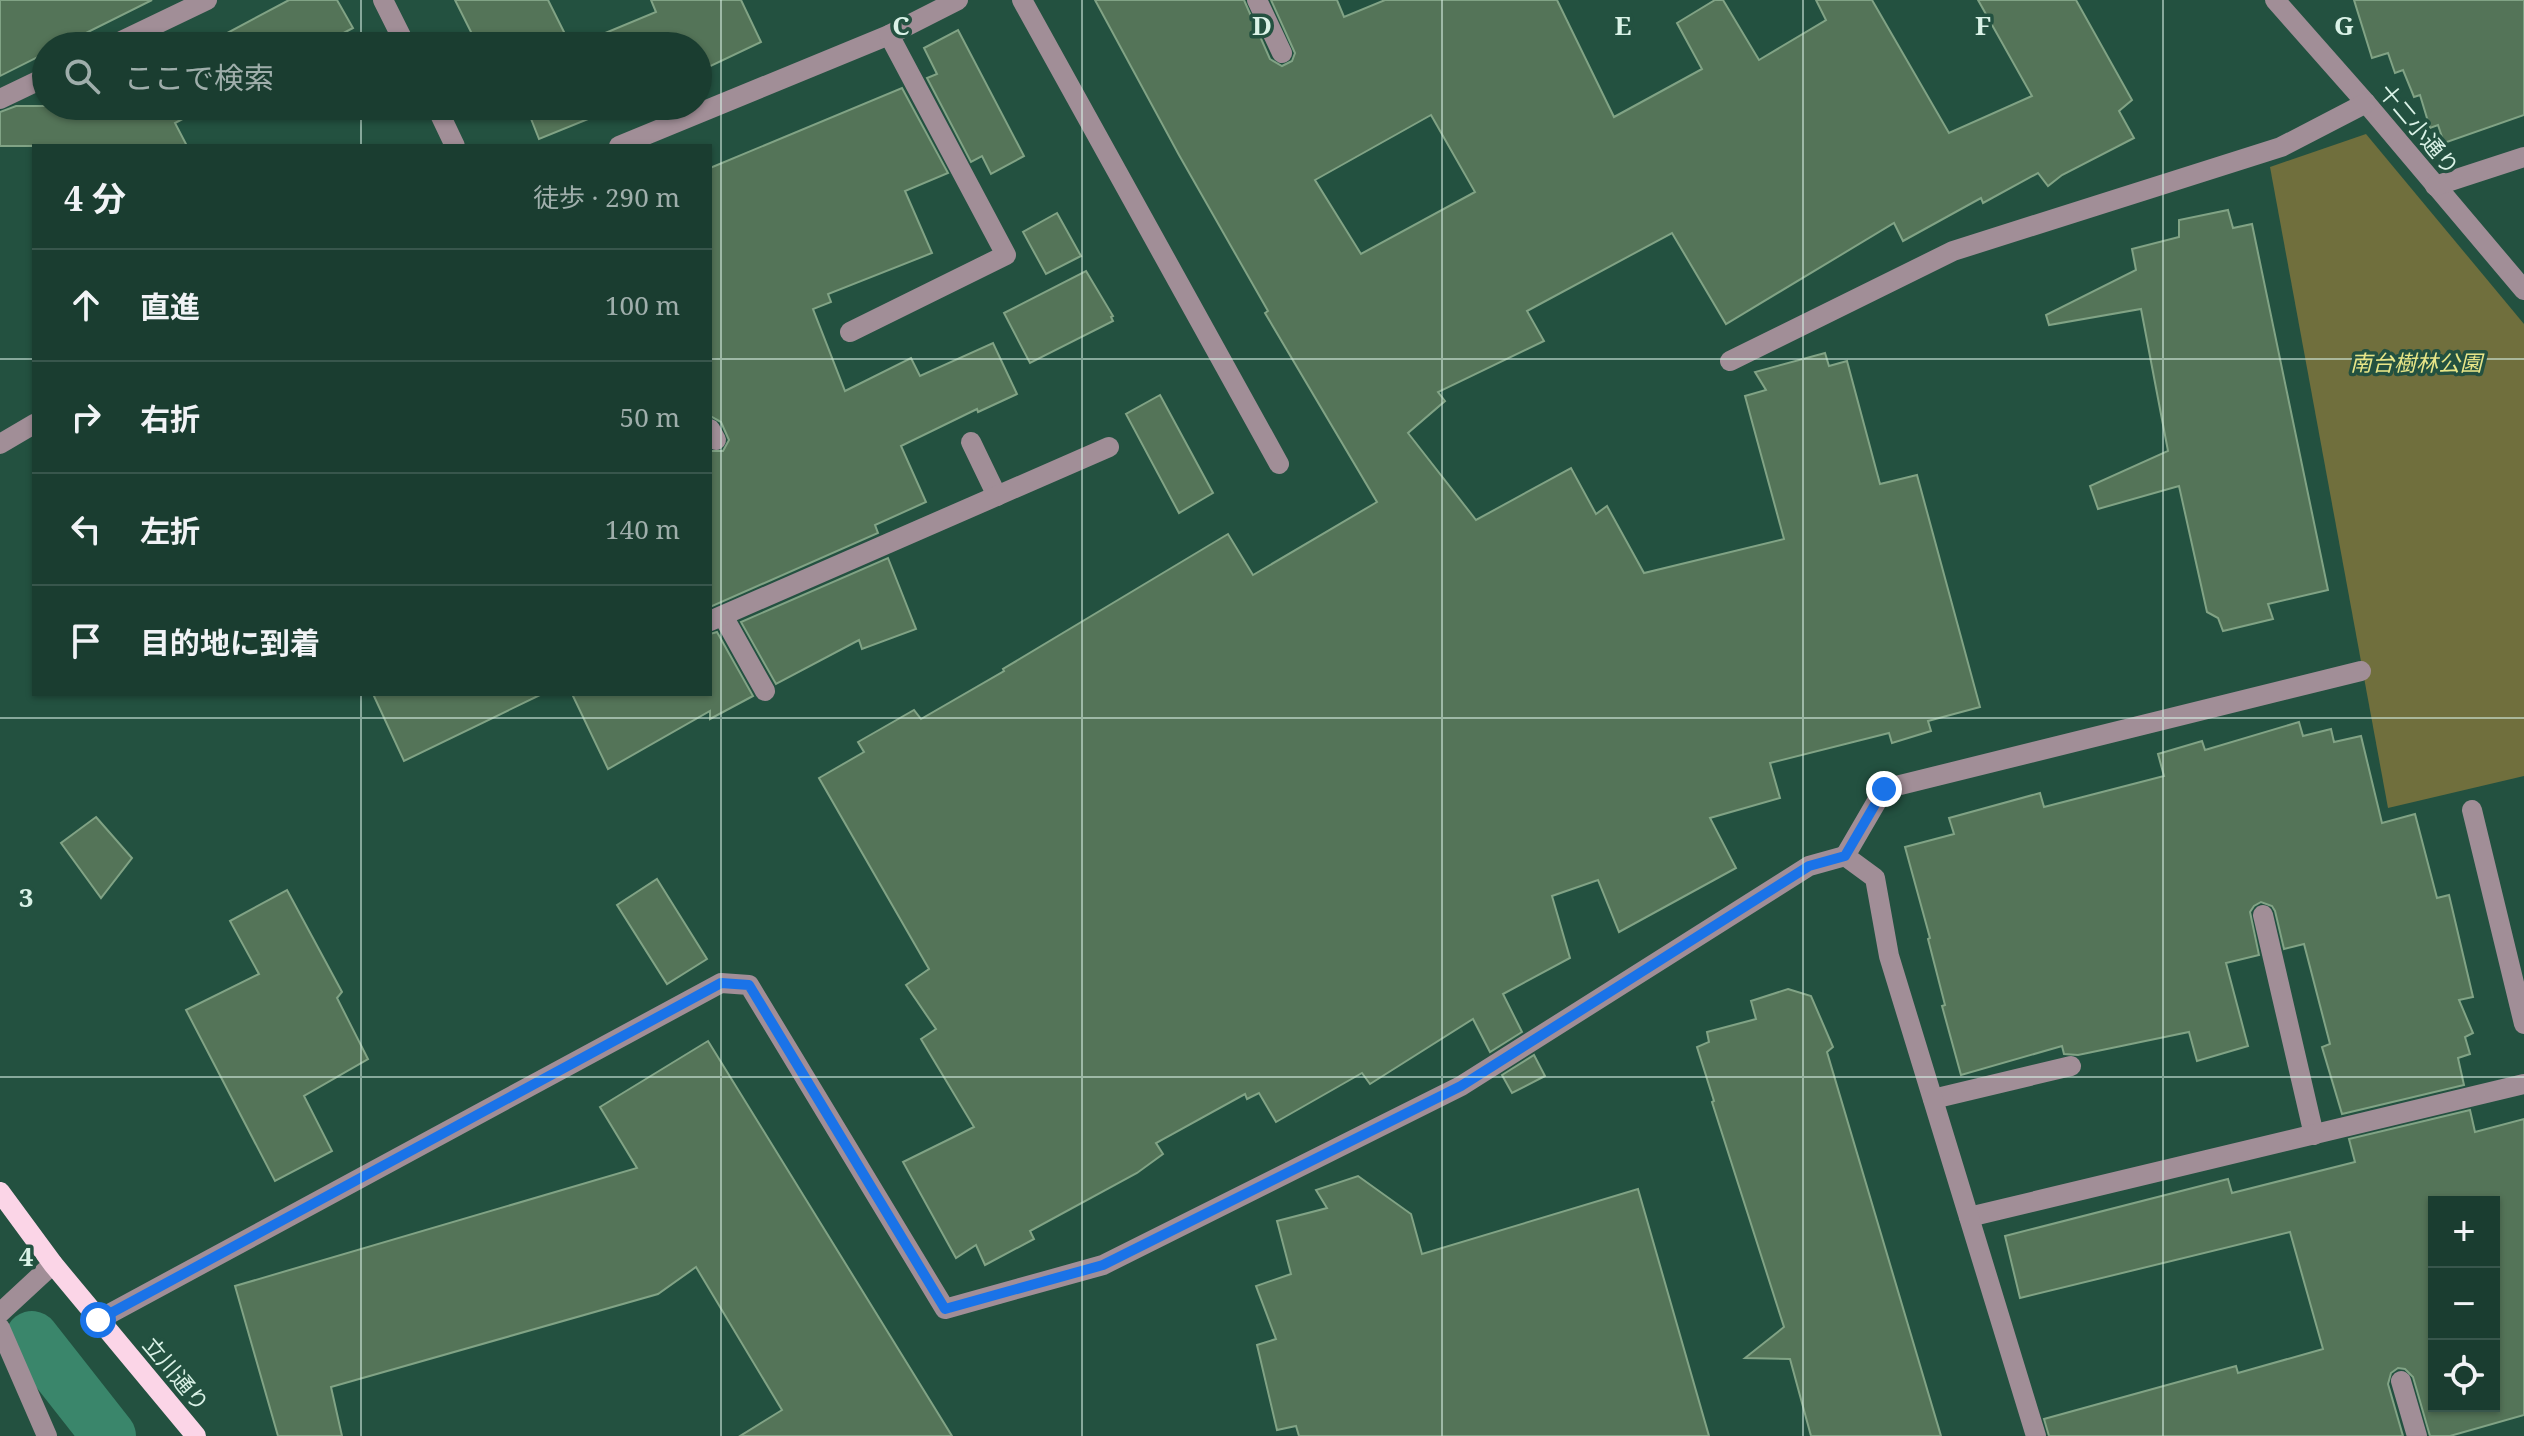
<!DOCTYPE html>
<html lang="ja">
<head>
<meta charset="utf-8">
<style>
  :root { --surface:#1a3d30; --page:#234438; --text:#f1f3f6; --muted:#9faeab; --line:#38564c }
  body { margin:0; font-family:"Noto Serif","Noto Sans JP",serif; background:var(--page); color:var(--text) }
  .controls { position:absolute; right:24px; bottom:24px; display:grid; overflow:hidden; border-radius:0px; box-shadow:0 2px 6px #0004 }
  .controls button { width:72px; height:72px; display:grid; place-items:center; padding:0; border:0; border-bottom:2px solid var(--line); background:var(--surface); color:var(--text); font:40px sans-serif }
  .stop { position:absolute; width:24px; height:24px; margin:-18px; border:6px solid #1a73e8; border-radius:50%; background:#fff }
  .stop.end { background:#1a73e8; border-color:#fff; box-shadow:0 2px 8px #0008 }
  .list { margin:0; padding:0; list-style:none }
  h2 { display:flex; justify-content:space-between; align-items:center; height:104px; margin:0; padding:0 32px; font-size:34px }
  h2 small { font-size:26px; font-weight:400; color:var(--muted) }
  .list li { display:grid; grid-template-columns:52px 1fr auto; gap:24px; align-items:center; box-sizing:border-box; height:112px; padding:0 32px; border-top:2px solid var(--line) }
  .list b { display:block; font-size:30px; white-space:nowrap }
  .list em { font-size:26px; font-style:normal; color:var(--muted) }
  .icon { flex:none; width:44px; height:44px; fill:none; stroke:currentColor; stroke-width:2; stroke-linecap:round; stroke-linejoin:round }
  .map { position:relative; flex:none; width:2524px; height:1436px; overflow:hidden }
  .search { position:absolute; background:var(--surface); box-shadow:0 2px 6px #0004; left:32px; top:32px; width:680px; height:88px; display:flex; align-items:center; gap:20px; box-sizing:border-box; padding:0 28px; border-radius:44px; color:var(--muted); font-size:30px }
  .panel { position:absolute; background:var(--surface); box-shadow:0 2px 6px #0004; left:32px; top:144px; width:680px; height:552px; border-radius:0px }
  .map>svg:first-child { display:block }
  .green { fill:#706f3d }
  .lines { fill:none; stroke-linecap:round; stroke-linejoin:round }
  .canal { stroke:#3a866b; stroke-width:54 }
  .building { fill:#547458; stroke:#81a385; stroke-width:2; fill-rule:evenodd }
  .minor { stroke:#a18e97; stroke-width:20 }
  .major { stroke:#fbd5e7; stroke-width:20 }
  .route { stroke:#1a73e8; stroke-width:10 }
  .grid { fill:none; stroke:#daf2e7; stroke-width:2; stroke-opacity:0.55 }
  .labels { text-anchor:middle; stroke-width:7; stroke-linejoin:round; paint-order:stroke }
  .street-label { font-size:22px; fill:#daf2e7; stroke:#235140 }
  .park-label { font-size:22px; font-style:italic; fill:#e8e688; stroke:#235140 }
  .grid-label { font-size:26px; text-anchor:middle; font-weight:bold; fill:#daf2e7; stroke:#235140; stroke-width:7; stroke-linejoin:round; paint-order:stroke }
</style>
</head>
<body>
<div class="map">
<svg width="2524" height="1436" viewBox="0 0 2524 1436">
  <rect width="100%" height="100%" fill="#235140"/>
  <!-- green -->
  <path class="green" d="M2366,134L2524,324V776L2388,808L2270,167Z"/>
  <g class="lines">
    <!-- canal -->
    <path class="canal" d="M32,1338L109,1436"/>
  </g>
  <!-- building -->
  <g class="building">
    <path d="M0,0H152L60,46H46V53L0,76Z"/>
    <path d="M289,0H337L353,28L319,46H203Z"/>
    <path d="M455,0H548L571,46H478Z"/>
    <path d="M651,0H741L761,42L698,72V46H574L656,12Z"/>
    <path d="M1095,0H1244L1270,59L1282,66L1292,61L1295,53L1271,0H1337L1344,17L1385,0H1557L1614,117L1702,69L1677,23L1715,0H1723L1759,60L1826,20L1816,0H1872L1949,133L2032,96L1978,0H2076L2132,100L2119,111L2134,138L2062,175L2048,186L2038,173L1983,203L1981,198L1903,241L1894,223L1726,324L1672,233L1527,311L1544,341L1438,392L1445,401L1408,433L1476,520L1571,468L1596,514L1607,506L1644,573L1784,539L1745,396L1766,390L1755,372L1825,353L1829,366L1847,361L1880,484L1917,475L1980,707L1928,721L1931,731L1892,743L1889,733L1770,763L1780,798L1710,818L1736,868L1619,932L1598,880L1552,896L1570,958L1503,994L1522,1032L1490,1052L1473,1019L1370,1084L1362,1073L1276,1122L1259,1093L1247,1099L1245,1094L1156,1143L1163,1154L1137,1173L1030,1231L1034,1239L985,1265L976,1245L956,1258L903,1162L974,1127L921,1039L936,1029L906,985L929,969L819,778L864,752L858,742L914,710L921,719L1004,671L1003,669L1228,534L1253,575L1377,502L1265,313L1268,311L1179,155ZM1431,115L1475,192L1361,254L1315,180Z"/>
    <path d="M2354,0H2524V115L2444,143L2438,125L2430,128L2420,95L2414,97L2403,70L2395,73L2388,53L2372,58Z"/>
    <path d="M958,30L1024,156L991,174L982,156L971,162L927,78L937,74L924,48Z"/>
    <path d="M902,88L948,173L905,191L932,253L828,294L831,302L813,309L845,391L911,358L920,376L993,343L1017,394L978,412L977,409L901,446L926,502L875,525L878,533L710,607V451H723L729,440L721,422L710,416V168Z"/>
    <path d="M16,106H207L175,123L187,146H0V112Z"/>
    <path d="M526,106H620L539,139Z"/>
    <path d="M2228,210L2233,228L2252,224L2328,590L2268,604L2273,619L2223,631L2218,618L2207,612L2179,486L2098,509L2090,486L2168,451L2141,309L2049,325L2046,315L2136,270L2132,249L2179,237V220Z"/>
    <path d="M1057,213L1081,256L1046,274L1023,232Z"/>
    <path d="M1086,271L1113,316L1111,317L1113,321L1030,363L1004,313Z"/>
    <path d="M1160,395L1213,493L1179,513L1126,414Z"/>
    <path d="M888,558L916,629L862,649L859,640L776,684L741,622Z"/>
    <path d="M717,632L753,696L710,719V711L608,769L572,694H710V634Z"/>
    <path d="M373,694H542L404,761Z"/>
    <path d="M2299,722L2303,736L2331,729L2334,742L2361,736L2382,823L2415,814L2437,898L2449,895L2473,997L2459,1000L2473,1033L2465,1037L2470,1054L2458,1058L2464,1085L2342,1114L2322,1047L2330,1044L2304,944L2284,949L2275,911L2272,906L2261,902L2254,906L2250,912L2259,955L2226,963L2248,1046L2197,1061L2189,1032L2078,1055L2064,1054L2062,1046L1961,1075L1942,1006L1945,1005L1928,939L1930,938L1905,847L1954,834L1949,818L2040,793L2044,807L2164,776L2158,754L2202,741L2205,750Z"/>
    <path d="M96,817L132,858L101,898L61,843Z"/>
    <path d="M657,879L707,959L667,984L617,905Z"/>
    <path d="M287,890L342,992L337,998L368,1059L304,1096L332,1151L275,1181L186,1010L259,974L230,921Z"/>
    <path d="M1788,989L1811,996L1833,1047L1827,1052L1941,1436H1811L1790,1359L1745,1358L1784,1327L1712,1102L1714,1101L1697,1047L1709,1042L1707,1032L1756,1019L1751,1001Z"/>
    <path d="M708,1041L952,1436H740L782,1410L696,1267L658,1294L331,1387L342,1436H278L235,1286L637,1168L600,1107Z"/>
    <path d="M1534,1055L1545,1076L1512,1093L1502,1075Z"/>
    <path d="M2470,1110L2475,1132L2524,1119V1415L2450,1436H2430L2413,1377L2405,1369L2398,1368L2391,1373L2388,1384L2403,1436H2049L2044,1419L2236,1366L2238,1373L2323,1349L2290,1232L2020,1298L2005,1236L2228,1179L2232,1193L2355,1162L2349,1139ZM2434,1202H2494V1406H2434Z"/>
    <path d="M1358,1176L1411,1214L1422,1254L1638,1189L1709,1436H1299L1296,1426L1277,1430L1257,1345L1276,1339L1256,1286L1291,1274L1277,1221L1327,1208L1316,1190Z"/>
  </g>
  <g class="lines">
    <!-- minor -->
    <g class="minor">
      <path d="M383,0L406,46"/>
      <path d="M1022,0L1279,464"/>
      <path d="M1257,0L1282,53"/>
      <path d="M2275,0L2366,103L2524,290"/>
      <path d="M111,46L207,0"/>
      <path d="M0,99L46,77"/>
      <path d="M436,106L455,146"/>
      <path d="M619,146L889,35L958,0"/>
      <path d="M2435,186L2524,157"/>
      <path d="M850,332L1006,255L889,35"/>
      <path d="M1730,361L1953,251L2281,147L2366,103"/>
      <path d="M710,429L716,440"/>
      <path d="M971,442L997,496"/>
      <path d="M0,444L34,424"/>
      <path d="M723,616L765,691"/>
      <path d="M710,621L1109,447"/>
      <path d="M2472,810L2524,1024"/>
      <path d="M1845,856L1884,789L2361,671"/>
      <path d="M2263,915L2314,1135"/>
      <path d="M1933,1099L2071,1066"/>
      <path d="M1969,1217L2524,1084"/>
      <path d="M0,1313L53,1264"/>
      <path d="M98,1320L721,983L749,985L945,1309L1103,1265L1461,1086L1809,866L1845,856L1875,878L1889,956L2036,1436"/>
      <path d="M0,1328L47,1436"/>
      <path d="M2401,1381L2417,1436"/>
    </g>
    <!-- major -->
    <path class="major" d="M0,1192L53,1264L196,1436"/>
  </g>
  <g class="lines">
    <!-- route -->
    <path class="route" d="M98,1320L721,983L749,985L945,1309L1103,1265L1461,1086L1809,866L1845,856L1884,789"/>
  </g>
  <!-- grid -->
  <path class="grid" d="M361,0V46M721,0V1436M1082,0V1436M1442,0V1436M1803,0V1436M2163,0V1436M361,106V146M0,359H34M710,359H2524M361,694V1436M0,718H2524M0,1077H2524"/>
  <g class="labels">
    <!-- street labels -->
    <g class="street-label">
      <text transform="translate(2419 129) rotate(50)" y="8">十二小通り</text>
      <text transform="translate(176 1374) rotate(50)" y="8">立川通り</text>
    </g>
    <!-- park labels -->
    <g class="park-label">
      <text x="2416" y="371">南台樹林公園</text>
    </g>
  </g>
  <g class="grid-label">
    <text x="901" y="35">C</text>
    <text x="1262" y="35">D</text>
    <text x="1623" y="35">E</text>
    <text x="1983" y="35">F</text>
    <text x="2344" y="35">G</text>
    <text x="26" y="907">3</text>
    <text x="26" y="1266">4</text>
  </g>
</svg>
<div class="controls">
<button>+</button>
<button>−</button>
<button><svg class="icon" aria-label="locate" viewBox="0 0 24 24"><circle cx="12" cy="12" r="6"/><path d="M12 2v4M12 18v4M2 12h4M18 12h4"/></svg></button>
</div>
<div class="stop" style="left:98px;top:1320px"></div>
<div class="stop end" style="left:1884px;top:789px"></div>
<div class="search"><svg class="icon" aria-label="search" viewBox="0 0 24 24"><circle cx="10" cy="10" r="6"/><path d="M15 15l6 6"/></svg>ここで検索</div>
<section class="panel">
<h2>4 分<small>徒歩 · 290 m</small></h2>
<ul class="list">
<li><svg class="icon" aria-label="ahead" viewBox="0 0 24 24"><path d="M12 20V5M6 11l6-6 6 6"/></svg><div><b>直進</b></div><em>100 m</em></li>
<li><svg class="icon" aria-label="right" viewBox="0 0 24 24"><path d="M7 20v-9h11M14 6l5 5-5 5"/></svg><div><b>右折</b></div><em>50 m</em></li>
<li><svg class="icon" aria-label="left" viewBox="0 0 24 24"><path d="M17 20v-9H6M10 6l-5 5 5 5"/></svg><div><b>左折</b></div><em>140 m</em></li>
<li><svg class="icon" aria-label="arrive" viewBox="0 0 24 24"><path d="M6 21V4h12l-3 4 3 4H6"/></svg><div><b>目的地に到着</b></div></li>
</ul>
</section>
</div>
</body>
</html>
